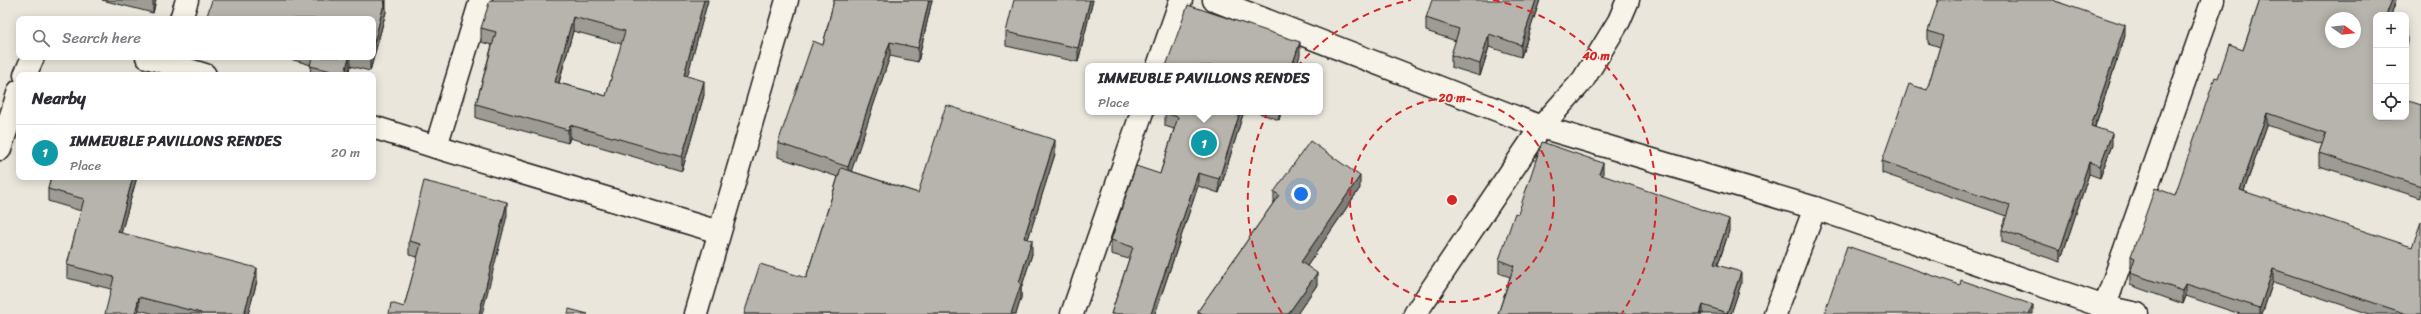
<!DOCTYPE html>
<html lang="en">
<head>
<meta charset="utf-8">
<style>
  :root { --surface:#fff; --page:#f2f2f3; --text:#2b2b33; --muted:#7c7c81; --line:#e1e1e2; --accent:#7c3aed }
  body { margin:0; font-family:Sriracha,sans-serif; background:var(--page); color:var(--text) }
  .controls { position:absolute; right:12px; top:12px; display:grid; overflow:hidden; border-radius:8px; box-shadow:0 2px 10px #0003 }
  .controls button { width:36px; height:36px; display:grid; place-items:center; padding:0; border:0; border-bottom:1px solid var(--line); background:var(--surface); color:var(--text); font:20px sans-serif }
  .compass { position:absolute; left:2325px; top:12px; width:36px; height:36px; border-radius:50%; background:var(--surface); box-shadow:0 2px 10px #0003; rotate:105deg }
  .you { position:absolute; left:1301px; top:194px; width:14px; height:14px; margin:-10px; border:3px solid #fff; border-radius:50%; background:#1a73e8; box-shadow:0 0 0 6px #1a73e833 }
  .badge { display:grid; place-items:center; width:26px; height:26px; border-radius:50%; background:var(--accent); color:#fff; font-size:13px; font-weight:700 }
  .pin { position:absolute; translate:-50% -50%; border:2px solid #fff; box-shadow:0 1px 4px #0006 }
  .popup { position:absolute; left:1085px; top:63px; width:238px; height:52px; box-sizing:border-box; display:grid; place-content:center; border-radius:8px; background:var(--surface); filter:drop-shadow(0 1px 3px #0005); font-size:13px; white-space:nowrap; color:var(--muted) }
  .popup b { font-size:15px; color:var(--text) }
  .popup::after { content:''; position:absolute; left:50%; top:100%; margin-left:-8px; border:8px solid transparent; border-top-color:var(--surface) }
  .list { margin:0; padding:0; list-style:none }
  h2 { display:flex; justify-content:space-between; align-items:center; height:52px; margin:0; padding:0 16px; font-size:17px }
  h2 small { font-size:13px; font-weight:400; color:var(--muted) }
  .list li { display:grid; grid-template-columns:26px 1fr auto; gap:12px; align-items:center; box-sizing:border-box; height:56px; padding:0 16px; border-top:1px solid var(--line) }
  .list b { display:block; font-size:15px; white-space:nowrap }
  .list p { margin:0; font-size:13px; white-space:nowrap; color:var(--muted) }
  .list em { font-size:13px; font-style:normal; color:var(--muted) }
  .icon { flex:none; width:22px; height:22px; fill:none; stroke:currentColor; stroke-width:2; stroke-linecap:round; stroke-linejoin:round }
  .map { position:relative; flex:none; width:2421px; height:314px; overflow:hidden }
  .search { position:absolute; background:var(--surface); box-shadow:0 2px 10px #0003; left:16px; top:16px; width:360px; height:44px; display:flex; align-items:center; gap:10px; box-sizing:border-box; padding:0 14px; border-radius:8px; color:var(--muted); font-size:15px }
  .panel { position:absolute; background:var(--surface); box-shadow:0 2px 10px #0003; left:16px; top:72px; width:360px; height:108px; border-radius:8px }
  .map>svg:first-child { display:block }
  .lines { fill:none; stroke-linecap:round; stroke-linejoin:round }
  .minor-casing { stroke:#1c1c1c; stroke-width:25 }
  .minor { stroke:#f7f3e8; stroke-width:22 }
  .wall { fill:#9d9b94; stroke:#1c1c1c; fill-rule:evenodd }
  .shaded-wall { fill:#7f7e78; stroke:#1c1c1c }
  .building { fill:#b6b4ac; stroke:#1c1c1c; fill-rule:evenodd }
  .ring { fill:none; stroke:#d62828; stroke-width:2; stroke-dasharray:7 5 }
  .centre { fill:#d62828; stroke:#f7f3e8; stroke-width:2 }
  .ring-label { font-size:12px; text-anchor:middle; font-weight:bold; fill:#d62828; stroke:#f7f3e8; stroke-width:3; stroke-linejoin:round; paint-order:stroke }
</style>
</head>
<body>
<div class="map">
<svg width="2421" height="314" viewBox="0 0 2421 314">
  <rect width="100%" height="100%" fill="#eae6dc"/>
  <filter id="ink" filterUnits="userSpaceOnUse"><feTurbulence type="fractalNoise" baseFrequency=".025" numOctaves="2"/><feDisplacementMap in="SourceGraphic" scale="8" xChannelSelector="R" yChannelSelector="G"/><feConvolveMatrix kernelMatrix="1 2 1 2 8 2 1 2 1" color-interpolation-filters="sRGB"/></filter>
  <g filter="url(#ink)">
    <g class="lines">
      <defs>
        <g id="minor">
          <path d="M1214,0L1541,127L1815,208L2105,307L2137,314"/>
          <path d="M181,19L187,0"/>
          <path d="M147,57L205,75"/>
          <path d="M1158,66L1181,0"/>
          <path d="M25,75L33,57"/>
          <path d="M373,127L436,147L481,0"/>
          <path d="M436,147L719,232"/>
          <path d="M0,149L19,91"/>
          <path d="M696,314L787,0"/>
          <path d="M1072,314L1142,112"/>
          <path d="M1415,314L1541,127L1583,80L1619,21L1628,0"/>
          <path d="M1775,314L1815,208"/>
          <path d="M2102,314L2213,0"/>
        </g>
      </defs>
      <!-- minor casing -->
      <use href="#minor" class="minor-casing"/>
      <!-- minor -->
      <use href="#minor" class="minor"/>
    </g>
    <!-- wall -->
    <g class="wall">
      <path d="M102,0H156L153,13Z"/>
      <path d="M386,0V12L370,71L350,66L348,75H310L311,65L283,57H373Z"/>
      <path d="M708,0L687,76L704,95L682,171L570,138L568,143L476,118V104L492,45L481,42V28ZM573,31L622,44L606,96L559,83Z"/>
      <path d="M834,0H932L918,62L890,56L851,171L918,193L1055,154L1028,239L1032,254L1021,289V298L1016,314H744L806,278L838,177L778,157V143L823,45Z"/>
      <path d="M1093,0L1078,62L1006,46V32Z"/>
      <path d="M1540,0L1521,57L1489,47L1480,76L1451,67V55L1456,41L1426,31V18Z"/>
      <path d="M2260,0H2396L2391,15H2376V117L2421,105V198L2319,166V153L2322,144L2267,125L2244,191L2421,314H2370L2273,282L2262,314H2240L2186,296L2183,304L2130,285V273L2131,269V256L2175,195L2243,50Z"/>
      <path d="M2059,2L2125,36L2095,127L2112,145L2100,178L2089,174L2060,262L2002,242V230L2007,216L1882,173V161L1927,90L1940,47L1928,43V31Z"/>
      <path d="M1165,112H1246L1245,115L1243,114L1219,193L1198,186L1155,314H1111L1129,259L1111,254V240L1160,174L1174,129L1165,126Z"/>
      <path d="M1256,112H1281L1279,120Z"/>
      <path d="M1603,176L1729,231L1718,265L1741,284L1731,314H1498L1510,277L1499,273V260L1518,214Z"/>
      <path d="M51,177H137L121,233L257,281L248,314H155L139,310L111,289L67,278V265L81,211L48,201V189Z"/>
      <path d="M1360,188L1307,266L1317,285L1297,314H1198V311L1274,202V192Z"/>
      <path d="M507,216L404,307L418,257L409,255V241Z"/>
    </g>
    <!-- shaded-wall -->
    <g class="shaded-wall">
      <path d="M153,0H156L153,13Z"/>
      <path d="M385,0L386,12L370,71V58L373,57V47Z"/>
      <path d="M704,0H708L684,89V75Z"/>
      <path d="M929,0H932L918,62V48Z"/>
      <path d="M1090,0H1093L1078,62V48Z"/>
      <path d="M1536,0H1540L1521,57V45Z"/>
      <path d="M2392,0H2396L2391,15H2386Z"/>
      <path d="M573,17V31L555,96V82Z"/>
      <path d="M2125,25V36L2091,138V126Z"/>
      <path d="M2407,30V42L2406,46V33Z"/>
      <path d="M1489,34V47L1480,76V64Z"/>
      <path d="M890,42V56L848,181V167Z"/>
      <path d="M1300,42V55L1297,66H1292Z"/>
      <path d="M349,57H350V66L348,75H345Z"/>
      <path d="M704,81V95L682,171V157Z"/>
      <path d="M1240,112H1243V114L1219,193V179Z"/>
      <path d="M1279,112H1281L1279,120Z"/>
      <path d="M2267,113V125L2240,202V190Z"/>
      <path d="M570,125V138L568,143V130Z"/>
      <path d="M2112,133V145L2100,178V166Z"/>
      <path d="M1055,140V154L1024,252V238Z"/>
      <path d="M2089,162V174L2060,262V250Z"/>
      <path d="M1603,163V175L1599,187V174Z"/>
      <path d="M1198,173V186L1155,314H1151Z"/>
      <path d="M1360,176V188L1301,275V262Z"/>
      <path d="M133,177H137L118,244V232Z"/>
      <path d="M507,202V216L482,314H479Z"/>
      <path d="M1729,219V231L1714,276V264Z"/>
      <path d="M1032,240V254L1021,289V298L1016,314H1011L1019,283Z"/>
      <path d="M257,268V281L248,314H244Z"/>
      <path d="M2273,269V282L2262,314H2260V308Z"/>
      <path d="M1741,272V284L1731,314H1727Z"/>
      <path d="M1317,273V285L1297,314H1288Z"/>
      <path d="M2186,284V296L2183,304V291Z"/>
      <path d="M139,297V310L138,314H135Z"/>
      <path d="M1703,305V314H1700Z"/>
      <path d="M2033,305V314H2029Z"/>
    </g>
    <!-- building -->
    <g class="building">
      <path d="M212,0H385L373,47V19H206Z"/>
      <path d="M490,0H704L684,75L704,81L682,157L570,125L568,130L476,104L496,32L481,28ZM573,17L625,31L606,96L555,82Z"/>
      <path d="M834,0H929L918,48L890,42L848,167L778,143L813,41L823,45Z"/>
      <path d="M1014,0H1090L1078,48L1006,32Z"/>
      <path d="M1432,0H1536L1521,45L1489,34L1480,64L1451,55L1459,29L1426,18Z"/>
      <path d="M1938,0H2055V1L2125,25L2091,126L2112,133L2100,166L2089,162L2060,250L2002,230L2010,205L1882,161L1909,84L1927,90L1943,36L1928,31Z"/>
      <path d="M2260,0H2392L2386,15H2376V117H2406V100L2421,105V186L2319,153L2326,133L2267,113L2240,190L2412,247L2421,222V314H2407L2273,269L2260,308L2186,284L2183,291L2130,273L2135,258L2131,256L2155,188L2175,195L2215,77L2218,78L2229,45L2243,50ZM2331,18H2355V42H2331Z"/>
      <path d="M1188,5L1300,42L1292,66H1166Z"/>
      <path d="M312,57H349L345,74L310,66Z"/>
      <path d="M132,73L140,75H132Z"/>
      <path d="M946,105L1055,140L1024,238L1032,240L1019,283L1021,284L1011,314H744L760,264L806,278L841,168L918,193Z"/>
      <path d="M1165,112H1240L1219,179L1198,173L1151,314H1111L1133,247L1111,240L1136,166L1160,174L1178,117L1165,113Z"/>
      <path d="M1310,141L1360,176L1301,262L1317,273L1288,314H1203L1198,311L1279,195L1274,192Z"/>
      <path d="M1542,142L1603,163L1599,174L1729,219L1714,264L1741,272L1727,313L1703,305L1700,314H1498L1514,266L1499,260L1515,213L1518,214Z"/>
      <path d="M51,177H133L118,232L257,268L244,314H201V313L139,297L135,314H105L114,277L67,265L84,199L48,189Z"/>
      <path d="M424,181L507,202L479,314H389L391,303L404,307L421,244L409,241Z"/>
      <path d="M1847,246L1960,285L1961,280L2033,305L2029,314H1824Z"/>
      <path d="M569,309L588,314H568Z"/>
    </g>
  </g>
  <!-- distance rings -->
  <g class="ring">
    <circle cx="1452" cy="200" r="102"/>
    <path d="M1282 313A204 204 0 0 1 1411 0M1493 0A204 204 0 0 1 1622 313"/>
  </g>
  <circle cx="1452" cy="200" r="6" class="centre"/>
  <g class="ring-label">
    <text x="1596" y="60">40 m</text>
    <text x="1452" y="102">20 m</text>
  </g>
</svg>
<div class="controls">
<button>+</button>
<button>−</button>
<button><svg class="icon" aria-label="locate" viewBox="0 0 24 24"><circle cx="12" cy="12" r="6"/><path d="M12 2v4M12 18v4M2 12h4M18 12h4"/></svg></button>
</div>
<svg class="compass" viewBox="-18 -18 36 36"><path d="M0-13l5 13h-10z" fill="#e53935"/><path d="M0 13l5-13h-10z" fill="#7c7c81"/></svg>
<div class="you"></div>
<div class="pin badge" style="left:1204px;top:143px;background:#0f9aa8">1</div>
<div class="popup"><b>IMMEUBLE PAVILLONS RENDES</b>Place</div>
<div class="search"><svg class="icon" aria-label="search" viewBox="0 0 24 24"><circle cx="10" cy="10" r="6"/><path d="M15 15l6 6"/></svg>Search here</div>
<section class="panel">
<h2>Nearby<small></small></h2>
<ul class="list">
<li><span class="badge" style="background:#0f9aa8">1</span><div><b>IMMEUBLE PAVILLONS RENDES</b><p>Place</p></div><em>20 m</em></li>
</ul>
</section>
</div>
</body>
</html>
